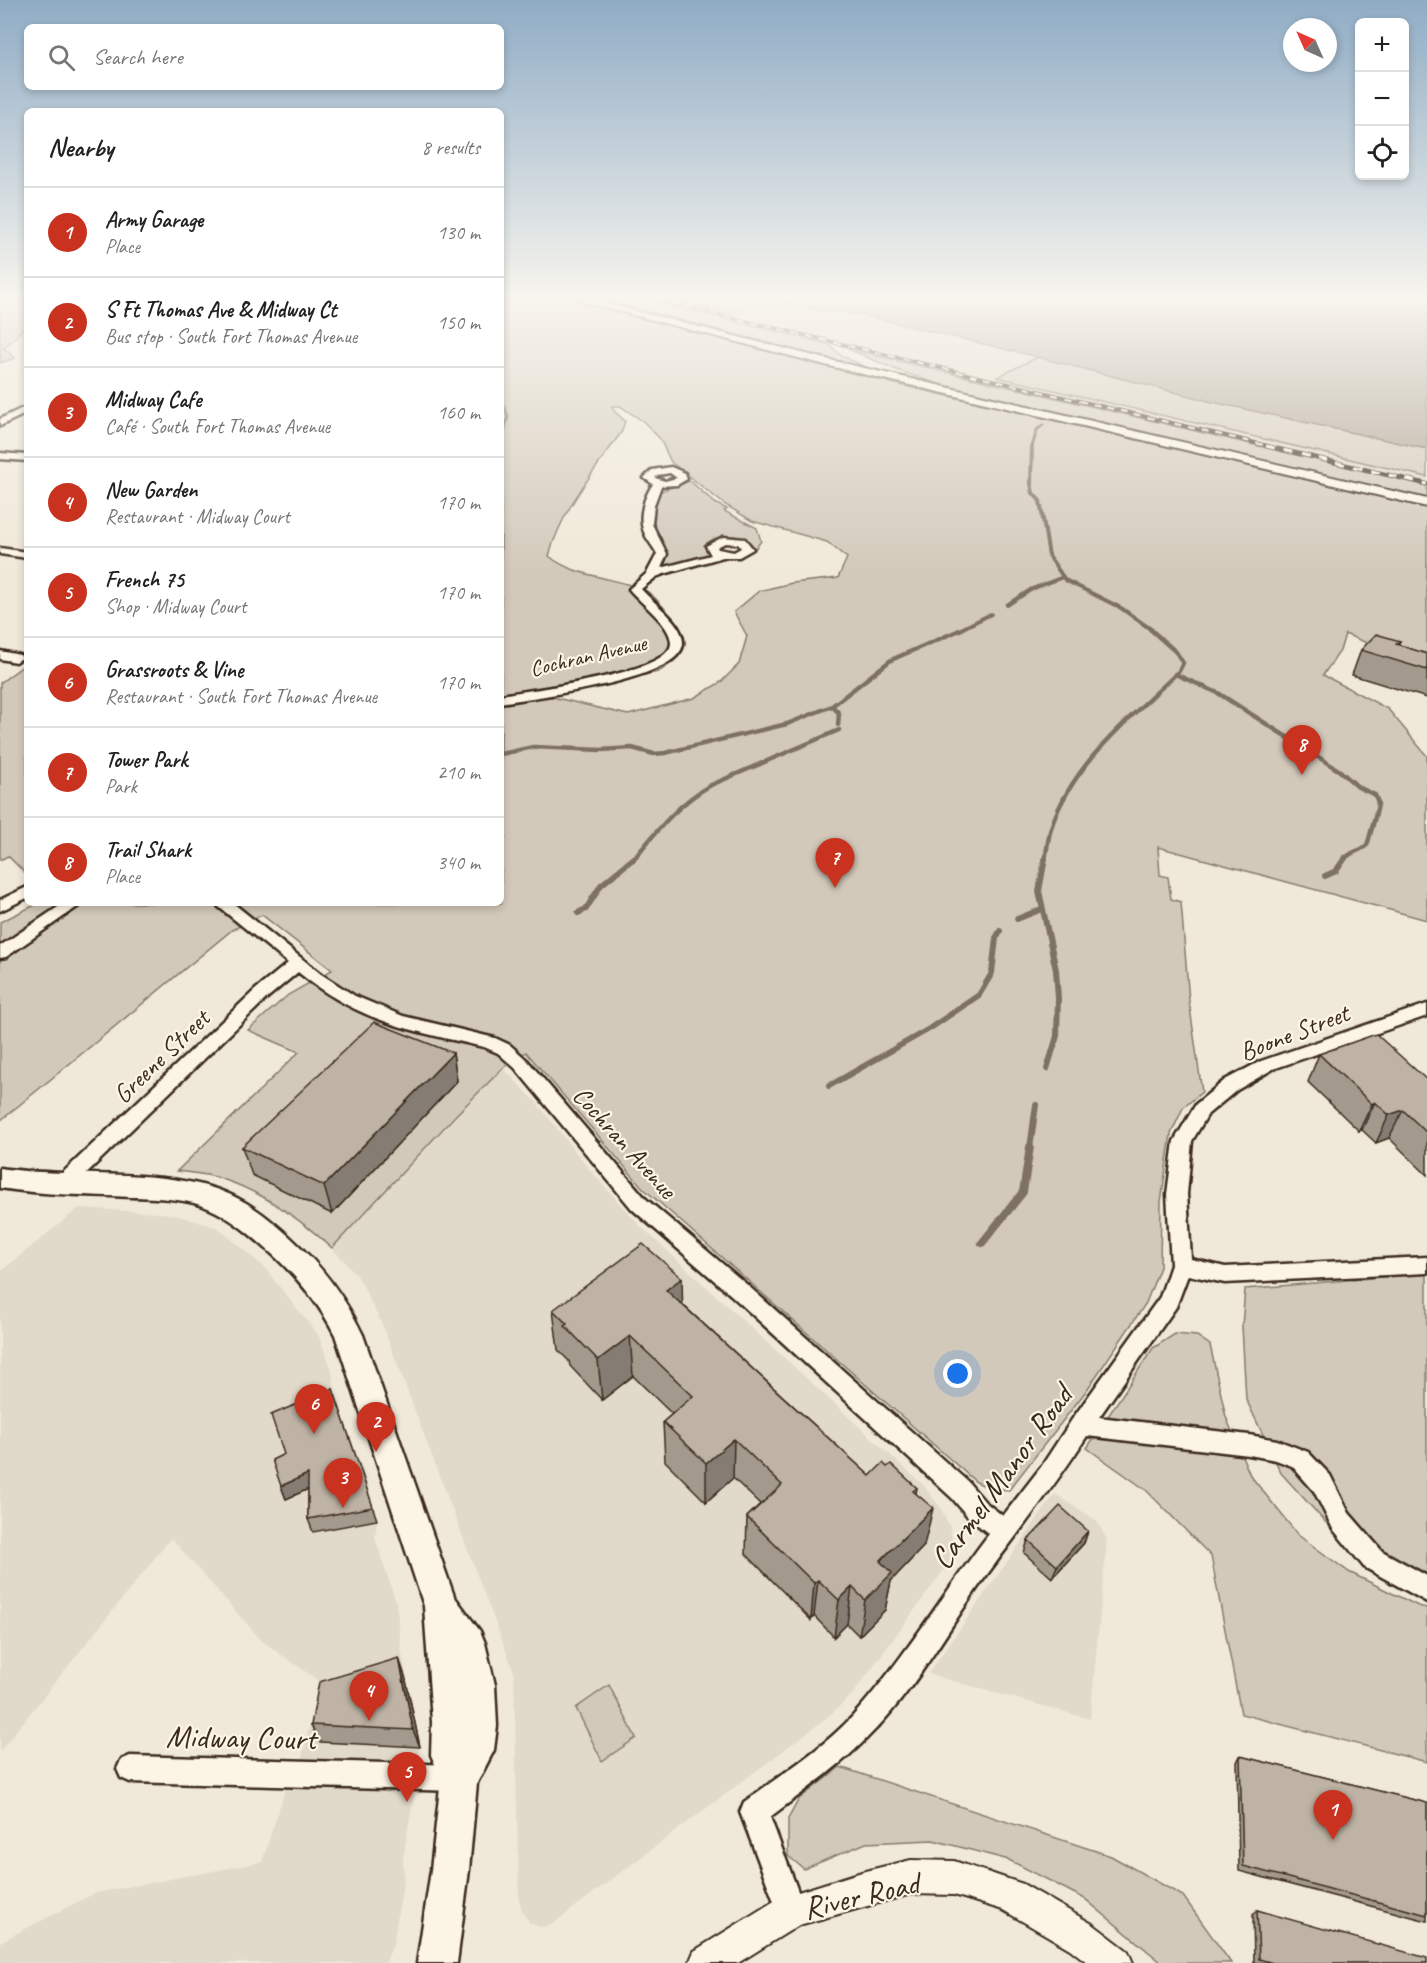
<!DOCTYPE html>
<html lang="en">
<head>
<meta charset="utf-8">
<style>
  :root { --surface:#fff; --page:#f6f6f6; --text:#222; --muted:#767676; --line:#e0e0e0; --accent:#c8321e }
  body { margin:0; font-family:Caveat,sans-serif; background:var(--page); color:var(--text) }
  .controls { position:absolute; right:18px; top:18px; display:grid; overflow:hidden; border-radius:9px; box-shadow:0 3px 9px #0003 }
  .controls button { width:54px; height:54px; display:grid; place-items:center; padding:0; border:0; border-bottom:2px solid var(--line); background:var(--surface); color:var(--text); font:30px sans-serif }
  .compass { position:absolute; left:1283px; top:18px; width:54px; height:54px; border-radius:50%; background:var(--surface); box-shadow:0 3px 9px #0003; rotate:315deg }
  .you { position:absolute; left:958px; top:1374px; width:21px; height:21px; margin:-15px; border:4px solid #fff; border-radius:50%; background:#1a73e8; box-shadow:0 0 0 9px #1a73e833 }
  .badge { display:grid; place-items:center; width:39px; height:39px; border-radius:50%; background:var(--accent); color:#fff; font-size:20px; font-weight:700 }
  .pin { position:absolute; translate:-50% -50px; filter:drop-shadow(0 2px 3px #0008) }
  .pin::after { content:''; position:absolute; top:32px; width:21px; height:18px; background:inherit; clip-path:polygon(0 0,100% 0,50% 100%) }
  .list { margin:0; padding:0; list-style:none }
  h2 { display:flex; justify-content:space-between; align-items:center; height:78px; margin:0; padding:0 24px; font-size:26px }
  h2 small { font-size:20px; font-weight:400; color:var(--muted) }
  .list li { display:grid; grid-template-columns:39px 1fr auto; gap:18px; align-items:center; box-sizing:border-box; height:90px; padding:0 24px; border-top:2px solid var(--line) }
  .list b { display:block; font-size:22px; white-space:nowrap }
  .list p { margin:0; font-size:20px; white-space:nowrap; color:var(--muted) }
  .list em { font-size:20px; font-style:normal; color:var(--muted) }
  .icon { flex:none; width:33px; height:33px; fill:none; stroke:currentColor; stroke-width:2; stroke-linecap:round; stroke-linejoin:round }
  .map { position:relative; flex:none; width:1427px; height:1963px; overflow:hidden }
  .search { position:absolute; background:var(--surface); box-shadow:0 3px 9px #0003; left:24px; top:24px; width:480px; height:66px; display:flex; align-items:center; gap:15px; box-sizing:border-box; padding:0 21px; border-radius:9px; color:var(--muted); font-size:22px }
  .panel { position:absolute; background:var(--surface); box-shadow:0 3px 9px #0003; left:24px; top:108px; width:480px; height:798px; border-radius:9px }
  .map>svg:first-child { display:block }
  .built { fill:#e1d9c9 }
  .green { fill:#d2c9ba; stroke:#867a6c; stroke-width:1.5; fill-rule:evenodd }
  .water { fill:#aaa091; stroke:#7e7163; stroke-width:1.5 }
  .lines { fill:none; stroke-linecap:round; stroke-linejoin:round }
  .stream-far4 { stroke:#7e7163; stroke-width:3 }
  .stream-far3 { stroke:#7e7163; stroke-width:4 }
  .stream-far2 { stroke:#7e7163; stroke-width:4.5 }
  .stream-far1 { stroke:#7e7163; stroke-width:6 }
  .stream { stroke:#7e7163; stroke-width:8 }
  .minor-casing { stroke:#3b2a1e; stroke-width:5 }
  .tertiary-casing { stroke:#3b2a1e; stroke-width:4 }
  .secondary-casing { stroke:#3b2a1e; stroke-width:5 }
  .minor { fill:#fcf5e5; fill-rule:evenodd }
  .tertiary { fill:#fcf5e5; fill-rule:evenodd }
  .secondary { fill:#fcf5e5; fill-rule:evenodd }
  .rail-far1-casing { stroke:#3b2a1e; stroke-width:4 }
  .rail-casing { stroke:#3b2a1e; stroke-width:4.5 }
  .rail-far1 { stroke:#fcf5e5; stroke-width:2; stroke-dasharray:7; stroke-linecap:butt }
  .rail { stroke:#fcf5e5; stroke-width:3; stroke-dasharray:9; stroke-linecap:butt }
  .wall { fill:#a39a8d; stroke:#3b2a1e; stroke-width:1.5 }
  .shaded-wall { fill:#857d73; stroke:#3b2a1e; stroke-width:1.5 }
  .building { fill:#beb3a4; stroke:#3b2a1e; stroke-width:1.5 }
  .labels { text-anchor:middle; stroke-width:4.5; stroke-linejoin:round; paint-order:stroke }
  .far-street-label { font-size:22px; fill:#3b2a1e; stroke:#fcf5e5 }
  .street-label { font-size:26px; fill:#3b2a1e; stroke:#fcf5e5 }
  .near-street-label { font-size:32px; fill:#3b2a1e; stroke:#fcf5e5 }
</style>
</head>
<body>
<div class="map">
<svg width="1427" height="1963" viewBox="0 0 1427 1963">
  <rect width="100%" height="100%" fill="#f0e9d9"/>
  <filter id="ink" filterUnits="userSpaceOnUse"><feTurbulence type="fractalNoise" baseFrequency=".0167" numOctaves="2"/><feDisplacementMap in="SourceGraphic" scale="12" xChannelSelector="R" yChannelSelector="G"/><feConvolveMatrix kernelMatrix="1 2 1 2 8 2 1 2 1" color-interpolation-filters="sRGB"/></filter>
  <g filter="url(#ink)">
    <!-- built -->
    <g class="built">
      <path d="M646,300H671L730,314L763,300L817,310L876,303L912,327L1038,357L998,378L1427,477V486Z"/>
      <path d="M503,1068L536,1102L594,1175L639,1225L923,1485L940,1507L950,1527L952,1539L949,1563L853,1694L824,1720L592,1894L553,1924L540,1927L530,1923L523,1913L519,1900L514,1672L382,1324L357,1275L332,1248Z"/>
      <path d="M79,1208L172,1214L218,1228L263,1266L318,1335L331,1367L337,1402L361,1465L377,1520L375,1538L396,1602L402,1654L420,1747L417,1766L301,1762L320,1682L262,1641L171,1538L0,1751V1272Z"/>
      <path d="M1055,1494L1097,1521L1107,1540L1090,1719L928,1674Z"/>
      <path d="M287,1784L415,1790L403,1858L404,1878L393,1945L385,1963H0V1942L95,1893L262,1862Z"/>
    </g>
    <!-- green -->
    <g class="green">
      <path d="M0,300H27V329L22,330L4,348L15,358L0,363Z"/>
      <path d="M501,300H569L895,384L1427,507V664L1406,659L1345,634L1340,651L1323,675L1388,709L1427,756V920L1158,847L1160,875L1168,877L1171,899L1181,902L1189,1001L1202,1092L1183,1108L1171,1134L1161,1202L1160,1267L1146,1303L1086,1391L1009,1490L990,1488L976,1482L643,1188L526,1052L503,1068L455,1116L332,1248C300,1219 263,1192 222,1179C208,1174 191,1173 177,1171L299,1052L248,1030L288,995L332,970L262,915L232,930L0,1121V922L39,903H501ZM612,406H620L644,422L660,439L671,462L724,504L752,521L827,542L847,558L838,578L792,583L759,591L734,612L747,636L739,664L721,682L694,698L628,715L548,696L658,672C694,652 692,637 665,609C659,603 652,593 645,590C614,577 574,577 549,556C561,510 596,469 622,431L625,421L614,411Z"/>
      <path d="M605,300H646L830,345L840,355L876,372Z"/>
      <path d="M671,300H763L730,314Z"/>
      <path d="M848,349L1427,486V498L950,388L897,370Z"/>
      <path d="M1038,357L1213,402L1427,449V477L997,377Z"/>
      <path d="M690,481L715,503L727,509L724,511L757,528L761,541L755,549C747,532 716,532 704,546L709,554L705,557L664,565C673,545 659,547 654,531C652,521 656,503 658,492Z"/>
      <path d="M27,663V875L8,856L0,860V683Z"/>
      <path d="M1427,1273V1577L1386,1563L1328,1525L1281,1473L1246,1399L1242,1326L1245,1289Z"/>
      <path d="M1175,1334L1197,1336L1210,1345L1226,1417L1250,1475L1298,1535L1349,1572L1418,1606L1427,1608V1762L1241,1714L1211,1556L1146,1490L1087,1448L1153,1348Z"/>
      <path d="M609,1685L636,1738L602,1761L576,1708Z"/>
      <path d="M840,1767L1111,1856L1183,1896L1231,1963H1162L1085,1899L1009,1860L933,1840L866,1843L804,1869L788,1856V1819L799,1799Z"/>
    </g>
    <!-- water -->
    <path class="water" d="M770,300H1427V449L1213,402L1038,357L858,314L817,310Z"/>
    <g class="lines">
      <!-- stream-far4 -->
      <g class="stream-far4">
        <path d="M501,400L508,416L501,444"/>
        <path d="M1032,447L1037,430L1043,425"/>
      </g>
      <!-- stream-far3 -->
      <g class="stream-far3">
        <path d="M1032,446L1031,484L1033,493L1040,501L1049,556L1065,580L1121,608L1152,630"/>
        <path d="M1007,605L1032,589L1063,577"/>
        <path d="M959,630L991,614"/>
      </g>
      <!-- stream-far2 -->
      <g class="stream-far2">
        <path d="M1175,674L1218,693L1340,771L1358,787L1375,795C1376,798 1378,801 1378,804C1378,807 1368,843 1367,845C1360,852 1350,851 1344,860"/>
        <path d="M832,706L839,713L838,725"/>
        <path d="M501,754L533,747L601,750L632,748L654,754L665,753L787,724L832,706L891,660L962,629"/>
        <path d="M633,860C656,832 678,803 711,785L839,730"/>
        <path d="M1045,860C1047,850 1048,838 1051,828C1072,763 1132,717 1179,671L1183,663L1176,652L1150,629"/>
      </g>
      <!-- stream-far1 -->
      <g class="stream-far1">
        <path d="M1045,858L1039,891L1056,970L1058,998L1057,1036L1047,1069"/>
        <path d="M1325,876L1336,871L1345,858"/>
        <path d="M578,913L586,909L601,885L634,858"/>
        <path d="M1017,919L1042,909"/>
        <path d="M829,1086L929,1029L979,995L992,973L996,938L1000,931"/>
        <path d="M1030,1148L1036,1105"/>
      </g>
      <!-- stream -->
      <path class="stream" d="M982,1243L1023,1192L1030,1147"/>
      <defs>
        <g id="minor">
          <path d="M27,406V413L0,426V419Z"/>
          <path d="M0,453L27,455V461L0,459Z"/>
          <path d="M671,467L685,473L687,479L677,485L661,486L654,505L652,524L667,554L661,568L711,555L706,546L723,537L745,539L753,549L739,557H723L664,574L656,577L641,589C654,604 683,622 683,643C682,681 532,697 501,703V695C528,690 671,674 671,643C671,624 640,603 629,589L647,573L657,554C653,546 647,540 644,532C638,517 644,497 653,484L644,478L652,470ZM670,473L677,478L665,481L655,478L658,475ZM725,543L738,544L741,548L734,552L718,549L717,547Z"/>
          <path d="M0,548L27,552V558L0,554Z"/>
          <path d="M0,651L20,655L22,658L16,662L0,659Z"/>
          <path d="M27,887V898L0,911V900Z"/>
          <path d="M64,903H83L6,957L0,958V946Z"/>
          <path d="M214,903H233L321,974L355,996L403,1016L495,1038L510,1045L527,1060L646,1199L745,1283L968,1482L985,1502L1003,1516L1041,1467L1073,1418L1160,1297L1171,1265L1167,1194L1174,1141L1196,1104L1225,1080L1261,1061L1427,1004V1016L1273,1069L1237,1090L1208,1114L1192,1141L1187,1194L1191,1259L1225,1267L1427,1257V1273L1225,1283L1188,1275L1176,1307L1099,1417L1249,1435L1277,1440L1308,1452L1330,1475L1349,1513L1382,1551L1427,1576V1602L1364,1567L1333,1529L1314,1491L1292,1466L1276,1460L1249,1455L1087,1436C1053,1489 1015,1536 978,1587C943,1637 912,1694 868,1737C839,1767 803,1792 770,1817L805,1910L801,1920L791,1924L781,1920L740,1812L744,1802C780,1775 821,1750 852,1717C903,1661 943,1594 989,1534L969,1518L952,1498L731,1295L632,1209L515,1068L498,1053L484,1047C410,1030 359,1022 298,972L267,998L68,1191L61,1193L54,1191L51,1186L54,1181L255,990L288,963Z"/>
          <path d="M130,1756L459,1765L469,1768L472,1778L469,1788L459,1791L130,1782L121,1778L117,1769L121,1760Z"/>
        </g>
        <g id="tertiary">
          <path d="M576,300H592L830,360L1427,499V507L829,366Z"/>
          <path d="M911,1860L954,1861L1023,1884L1094,1925L1128,1951L1133,1963H1088L1070,1949L1003,1910L954,1895L911,1894L799,1925L738,1963H689L694,1951L779,1898L865,1871Z"/>
        </g>
        <path id="secondary" d="M0,1168C70,1179 169,1166 231,1195C253,1205 272,1221 290,1237C322,1266 345,1297 363,1335L454,1596L480,1631L485,1643L495,1685L497,1726L494,1750L477,1783L469,1870L457,1963H417L431,1870L441,1778L431,1755L432,1722L424,1606L335,1335C319,1303 297,1277 271,1253C252,1236 232,1218 208,1208C186,1198 156,1198 132,1197C88,1195 44,1195 0,1188Z"/>
      </defs>
      <!-- minor casing -->
      <use href="#minor" class="minor-casing"/>
      <!-- tertiary casing -->
      <use href="#tertiary" class="tertiary-casing"/>
      <!-- secondary casing -->
      <use href="#secondary" class="secondary-casing"/>
      <!-- minor -->
      <use href="#minor" class="minor"/>
      <!-- tertiary -->
      <use href="#tertiary" class="tertiary"/>
      <!-- secondary -->
      <use href="#secondary" class="secondary"/>
      <defs>
        <path id="rail-far1" d="M657,300L1272,447"/>
        <path id="rail" d="M1266,446L1427,484"/>
      </defs>
      <!-- rail-far1 casing -->
      <use href="#rail-far1" class="rail-far1-casing"/>
      <!-- rail casing -->
      <use href="#rail" class="rail-casing"/>
      <!-- rail-far1 -->
      <use href="#rail-far1" class="rail-far1"/>
      <!-- rail -->
      <use href="#rail" class="rail"/>
    </g>
    <!-- wall -->
    <g class="wall">
      <path d="M1400,641L1398,645L1427,654V698L1352,675L1361,650Z"/>
      <path d="M453,1053L457,1081L332,1214L252,1175L242,1147Z"/>
      <path d="M1319,1054L1427,1080V1175L1389,1138L1376,1143L1362,1130L1359,1131L1308,1082Z"/>
      <path d="M683,1305L870,1476L887,1467L917,1488L916,1494L924,1546L891,1581L885,1610L859,1636L847,1624L834,1637L814,1616L811,1620L746,1554L747,1517L760,1504L733,1478L706,1502L665,1461L663,1422L672,1414L633,1376L602,1400L570,1366L569,1361L558,1350L553,1310Z"/>
      <path d="M333,1389L377,1520L313,1532L308,1519V1489L286,1499L281,1486L284,1454Z"/>
      <path d="M1088,1531L1084,1543L1052,1578L1024,1553L1028,1540Z"/>
      <path d="M405,1676L420,1747L320,1742L311,1725Z"/>
      <path d="M1240,1756L1427,1803V1921L1239,1871L1237,1762Z"/>
      <path d="M1257,1910L1427,1963H1254L1253,1915Z"/>
    </g>
    <!-- shaded-wall -->
    <g class="shaded-wall">
      <path d="M503,826L505,839L501,843V828Z"/>
      <path d="M453,1053L457,1081L332,1214L324,1186Z"/>
      <path d="M1375,1102L1362,1130L1359,1131L1372,1104Z"/>
      <path d="M1403,1110L1389,1138L1376,1143L1389,1115Z"/>
      <path d="M682,1278L683,1319L666,1290Z"/>
      <path d="M630,1336L633,1376L602,1400L598,1360Z"/>
      <path d="M734,1439L733,1478L706,1502V1463Z"/>
      <path d="M308,1474L313,1487L286,1499L281,1486Z"/>
      <path d="M933,1508L924,1546L891,1581L885,1610L859,1636L865,1600L880,1561Z"/>
      <path d="M1088,1531L1084,1543L1052,1578L1057,1566Z"/>
      <path d="M818,1580L814,1616L811,1620L814,1583Z"/>
      <path d="M852,1587L847,1624L834,1637L839,1600Z"/>
      <path d="M399,1658L405,1676L420,1747L413,1730Z"/>
    </g>
    <!-- building -->
    <g class="building">
      <path d="M1376,634L1400,641L1396,644L1427,654V670L1361,650Z"/>
      <path d="M374,1022L453,1053L324,1186L242,1147Z"/>
      <path d="M1376,1034L1427,1080V1133L1403,1110L1389,1115L1375,1102L1372,1104L1319,1054Z"/>
      <path d="M643,1244L682,1278L666,1290L870,1476L883,1463L887,1467L891,1464L917,1488L913,1491L933,1508L880,1561L892,1573L865,1600L852,1587L839,1600L818,1580L814,1583L747,1517L782,1485L734,1439L706,1463L663,1422L693,1396L630,1336L598,1360L565,1326L567,1324L553,1310Z"/>
      <path d="M333,1389L373,1507L308,1519V1474L281,1486L272,1460L284,1454L271,1415Z"/>
      <path d="M1060,1506L1088,1531L1057,1566L1028,1540Z"/>
      <path d="M399,1658L413,1730L311,1725L319,1682Z"/>
      <path d="M1240,1756L1427,1803V1915L1243,1866Z"/>
      <path d="M1257,1910L1427,1958V1963H1273L1259,1959Z"/>
    </g>
  </g>
  <!-- sky -->
  <linearGradient id="sky" x2="0" y2="1"><stop stop-color="#8facc5"/><stop offset="0.52" stop-color="#f8f5ee"/><stop offset="1" stop-color="#f8f5ee" stop-opacity="0"/></linearGradient>
  <rect width="1427" height="575" fill="url(#sky)"/>
  <g class="labels">
    <!-- far-street labels -->
    <g class="far-street-label">
      <text transform="translate(588 655) rotate(-13)" y="8">Cochran Avenue</text>
    </g>
    <!-- street labels -->
    <g class="street-label">
      <text transform="translate(1294 1032) rotate(-21)" y="9">Boone Street</text>
      <text transform="translate(161 1056) rotate(-44)" y="9">Greene Street</text>
      <text transform="translate(625 1142) rotate(48)" y="9">Cochran Avenue</text>
    </g>
    <!-- near-street labels -->
    <g class="near-street-label">
      <text transform="translate(1001 1477) rotate(-54)" y="11">Carmel Manor Road</text>
      <text transform="translate(241 1737) rotate(1)" y="11">Midway Court</text>
      <text transform="translate(861 1895) rotate(-13)" y="11">River Road</text>
    </g>
  </g>
</svg>
<div class="controls">
<button>+</button>
<button>−</button>
<button><svg class="icon" aria-label="locate" viewBox="0 0 24 24"><circle cx="12" cy="12" r="6"/><path d="M12 2v4M12 18v4M2 12h4M18 12h4"/></svg></button>
</div>
<svg class="compass" viewBox="-18 -18 36 36"><path d="M0-13l5 13h-10z" fill="#e53935"/><path d="M0 13l5-13h-10z" fill="#767676"/></svg>
<div class="you"></div>
<div class="pin badge" style="left:1333px;top:1840px">1</div>
<div class="pin badge" style="left:376px;top:1452px">2</div>
<div class="pin badge" style="left:343px;top:1508px">3</div>
<div class="pin badge" style="left:369px;top:1721px">4</div>
<div class="pin badge" style="left:407px;top:1802px">5</div>
<div class="pin badge" style="left:314px;top:1434px">6</div>
<div class="pin badge" style="left:835px;top:888px">7</div>
<div class="pin badge" style="left:1302px;top:775px">8</div>
<div class="search"><svg class="icon" aria-label="search" viewBox="0 0 24 24"><circle cx="10" cy="10" r="6"/><path d="M15 15l6 6"/></svg>Search here</div>
<section class="panel">
<h2>Nearby<small>8 results</small></h2>
<ul class="list">
<li><span class="badge">1</span><div><b>Army Garage</b><p>Place</p></div><em>130 m</em></li>
<li><span class="badge">2</span><div><b>S Ft Thomas Ave &amp; Midway Ct</b><p>Bus stop · South Fort Thomas Avenue</p></div><em>150 m</em></li>
<li><span class="badge">3</span><div><b>Midway Cafe</b><p>Café · South Fort Thomas Avenue</p></div><em>160 m</em></li>
<li><span class="badge">4</span><div><b>New Garden</b><p>Restaurant · Midway Court</p></div><em>170 m</em></li>
<li><span class="badge">5</span><div><b>French 75</b><p>Shop · Midway Court</p></div><em>170 m</em></li>
<li><span class="badge">6</span><div><b>Grassroots &amp; Vine</b><p>Restaurant · South Fort Thomas Avenue</p></div><em>170 m</em></li>
<li><span class="badge">7</span><div><b>Tower Park</b><p>Park</p></div><em>210 m</em></li>
<li><span class="badge">8</span><div><b>Trail Shark</b><p>Place</p></div><em>340 m</em></li>
</ul>
</section>
</div>
</body>
</html>
